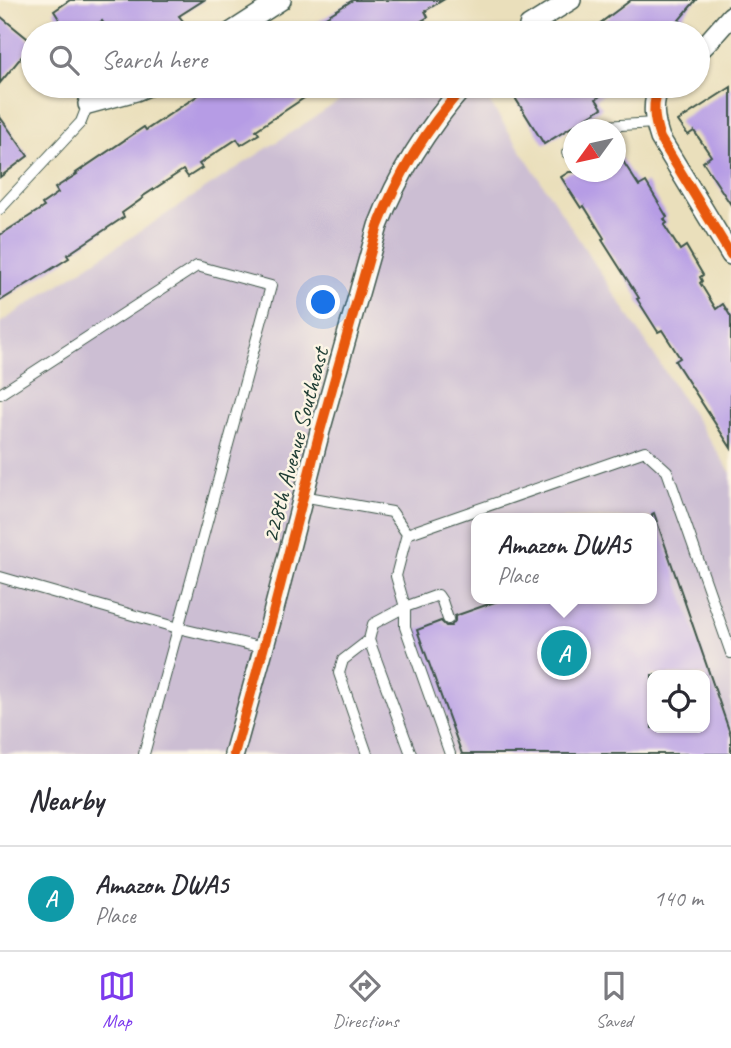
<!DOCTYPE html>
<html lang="en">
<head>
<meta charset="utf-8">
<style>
  :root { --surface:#fff; --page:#f2f2f3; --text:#2b2b33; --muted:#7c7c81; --line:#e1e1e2; --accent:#7c3aed }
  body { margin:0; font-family:Caveat,sans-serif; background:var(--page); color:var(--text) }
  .controls { position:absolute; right:21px; bottom:21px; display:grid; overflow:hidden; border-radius:14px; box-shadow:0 2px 5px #0004 }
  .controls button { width:63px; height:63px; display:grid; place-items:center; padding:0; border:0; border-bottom:2px solid var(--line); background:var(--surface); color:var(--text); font:35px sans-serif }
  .compass { position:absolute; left:563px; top:119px; width:63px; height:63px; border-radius:50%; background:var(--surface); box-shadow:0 2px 5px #0004; rotate:237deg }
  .you { position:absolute; left:324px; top:303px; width:24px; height:24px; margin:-18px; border:5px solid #fff; border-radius:50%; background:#1a73e8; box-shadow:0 0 0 10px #1a73e833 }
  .badge { display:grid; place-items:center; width:46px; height:46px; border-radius:50%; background:var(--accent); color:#fff; font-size:23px; font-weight:700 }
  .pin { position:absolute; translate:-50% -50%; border:4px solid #fff; box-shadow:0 2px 7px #0006 }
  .popup { position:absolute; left:471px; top:513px; width:186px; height:91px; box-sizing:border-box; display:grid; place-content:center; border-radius:14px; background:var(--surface); filter:drop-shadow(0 2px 5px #0005); font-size:23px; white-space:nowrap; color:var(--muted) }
  .popup b { font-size:26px; color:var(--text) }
  .popup::after { content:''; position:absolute; left:50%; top:100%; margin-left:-14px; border:14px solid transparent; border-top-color:var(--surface) }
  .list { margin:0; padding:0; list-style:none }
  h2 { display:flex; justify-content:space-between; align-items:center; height:91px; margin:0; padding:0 28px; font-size:30px }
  h2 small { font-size:23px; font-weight:400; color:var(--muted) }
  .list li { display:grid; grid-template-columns:46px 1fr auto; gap:21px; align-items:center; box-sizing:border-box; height:105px; padding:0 28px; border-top:2px solid var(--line) }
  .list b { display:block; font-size:26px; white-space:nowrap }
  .list p { margin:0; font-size:23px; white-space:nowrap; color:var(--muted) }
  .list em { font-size:23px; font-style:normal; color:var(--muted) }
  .icon { flex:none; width:38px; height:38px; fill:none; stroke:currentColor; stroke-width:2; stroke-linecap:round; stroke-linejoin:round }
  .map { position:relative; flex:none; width:731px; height:754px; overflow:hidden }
  .search { position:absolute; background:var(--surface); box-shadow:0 2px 5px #0004; left:21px; right:21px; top:21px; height:77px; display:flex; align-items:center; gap:18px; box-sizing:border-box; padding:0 24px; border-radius:38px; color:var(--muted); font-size:26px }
  .sheet { height:196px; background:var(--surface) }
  nav { display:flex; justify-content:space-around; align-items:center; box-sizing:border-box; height:98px; border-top:2px solid var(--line); background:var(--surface); font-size:19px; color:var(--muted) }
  nav a { display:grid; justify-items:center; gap:4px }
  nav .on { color:var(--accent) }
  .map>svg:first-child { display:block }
  .industrial { fill:#ccbed3; fill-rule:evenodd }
  .building { fill:#b69ce5; fill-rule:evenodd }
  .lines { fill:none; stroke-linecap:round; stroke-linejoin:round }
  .lane-casing { stroke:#3d5548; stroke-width:12 }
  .street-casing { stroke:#3d5548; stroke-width:22 }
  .lane { stroke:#fff; stroke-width:10 }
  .street { stroke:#fff; stroke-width:19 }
  .cycleway-casing { stroke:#fcf5e5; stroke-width:15 }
  .cycleway { stroke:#e8590c; stroke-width:10 }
  .labels { text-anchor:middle; stroke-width:5; stroke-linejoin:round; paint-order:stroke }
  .street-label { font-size:24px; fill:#1f3d34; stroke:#fcf5e5 }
</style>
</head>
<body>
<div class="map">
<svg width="731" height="754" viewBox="0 0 731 754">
  <rect width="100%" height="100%" fill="#fcf5e5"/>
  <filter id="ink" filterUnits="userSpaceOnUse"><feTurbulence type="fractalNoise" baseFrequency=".0143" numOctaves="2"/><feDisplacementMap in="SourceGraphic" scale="14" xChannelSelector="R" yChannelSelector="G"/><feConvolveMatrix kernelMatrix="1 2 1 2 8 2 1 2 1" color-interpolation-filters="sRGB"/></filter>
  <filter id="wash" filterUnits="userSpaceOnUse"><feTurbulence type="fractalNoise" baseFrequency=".00686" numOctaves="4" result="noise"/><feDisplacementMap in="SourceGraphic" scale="28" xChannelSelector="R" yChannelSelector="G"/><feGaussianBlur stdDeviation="1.57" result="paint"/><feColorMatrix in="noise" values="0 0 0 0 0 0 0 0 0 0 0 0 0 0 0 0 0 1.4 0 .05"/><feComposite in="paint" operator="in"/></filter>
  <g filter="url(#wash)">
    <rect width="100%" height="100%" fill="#eadfbb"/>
    <!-- industrial -->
    <path class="industrial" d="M362,86H479L731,473V754H0V323ZM476,518H652V599H476ZM652,675H705V728H652Z"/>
    <g id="blocks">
      <!-- building -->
      <g class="building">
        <path d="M70,0H204L179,16L183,21L164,33H110L102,21L84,33H68L54,11Z"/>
        <path d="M353,0H443L425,11L428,17L413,26L410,22L393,33H300Z"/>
        <path d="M631,0H696L679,20L695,33H587Z"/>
        <path d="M0,16L33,43L0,83Z"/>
        <path d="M212,86H322L256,130L259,134L241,145L237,139L199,164L202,168L188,177L183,170L142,197L143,198L122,213L124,217L67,255L69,258L0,301V235L44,207L42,204L58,193L55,188L77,174L76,173L144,127L146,130Z"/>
        <path d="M531,86H614L596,99L602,108L544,144L514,96Z"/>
        <path d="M731,87V205L703,162L711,156L694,131L688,135L678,121Z"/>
        <path d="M0,117L28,156L0,177Z"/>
        <path d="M615,149L639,186L646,182L667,217L664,219L667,223L664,225L680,250L686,246L703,275L700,277L702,281L700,283L716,309L723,304L731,317V448L675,361L680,358L662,330L658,332L637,299L639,298L602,240L604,238L584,206L581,208L561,177L569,172H615Z"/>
        <path d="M654,513L731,736V754H462L417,630L441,621L446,626H451L455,621V616L503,599H652V514ZM652,675H705V728H652Z"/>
      </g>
    </g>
  </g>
  <g filter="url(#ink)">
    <use href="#blocks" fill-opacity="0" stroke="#3d5548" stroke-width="2"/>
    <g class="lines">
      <defs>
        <g id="lane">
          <path d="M599,130L604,126L655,123"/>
          <path d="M567,153L574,148"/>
          <path d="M0,209L81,122L88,104"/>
          <path d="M0,394L197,266L271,286L144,754"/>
          <path d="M302,496L392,512L407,534L396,576L405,607V627L450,754"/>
          <path d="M407,534L645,451L667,471L731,653"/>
          <path d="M0,577L178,628L263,648"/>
          <path d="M367,754L339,673L343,660L369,640"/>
          <path d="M411,754L369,640L373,624L405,607L438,595L442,601L448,619"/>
        </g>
        <g id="street">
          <path d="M529,26L571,0"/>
          <path d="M230,33L281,0"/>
          <path d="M698,52L708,42L731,16"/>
          <path d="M660,86C651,103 654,120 660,138L731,255"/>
          <path d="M88,104L136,91L148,86"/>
          <path d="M234,754L271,621L320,431L378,226C398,174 427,128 464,86"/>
        </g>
      </defs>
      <!-- lane casing -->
      <use href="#lane" class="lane-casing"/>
      <!-- street casing -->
      <use href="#street" class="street-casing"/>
      <!-- lane -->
      <use href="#lane" class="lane"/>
      <!-- street -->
      <use href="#street" class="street"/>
      <defs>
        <g id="cycleway">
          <path d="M660,86C651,103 654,120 660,138L731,255"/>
          <path d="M234,754L271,621L320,431L378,226C398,174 427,128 464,86"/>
        </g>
      </defs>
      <!-- cycleway casing -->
      <use href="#cycleway" class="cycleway-casing"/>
      <!-- cycleway -->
      <use href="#cycleway" class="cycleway"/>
    </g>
  </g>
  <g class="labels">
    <!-- street labels -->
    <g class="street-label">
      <text transform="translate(295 445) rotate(-75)" y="8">228th Avenue Southeast</text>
    </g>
  </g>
</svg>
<div class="controls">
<button><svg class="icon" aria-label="locate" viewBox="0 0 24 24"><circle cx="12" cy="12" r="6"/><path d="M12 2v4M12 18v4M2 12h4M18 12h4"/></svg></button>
</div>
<svg class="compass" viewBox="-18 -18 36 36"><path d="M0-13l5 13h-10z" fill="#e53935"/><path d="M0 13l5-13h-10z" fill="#7c7c81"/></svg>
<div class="you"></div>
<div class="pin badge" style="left:564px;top:653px;background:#0f9aa8">A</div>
<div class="popup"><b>Amazon DWA5</b>Place</div>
<div class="search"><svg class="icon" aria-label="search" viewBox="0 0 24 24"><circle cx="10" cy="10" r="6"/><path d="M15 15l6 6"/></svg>Search here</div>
</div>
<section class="sheet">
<h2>Nearby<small></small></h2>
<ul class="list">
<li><span class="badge" style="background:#0f9aa8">A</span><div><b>Amazon DWA5</b><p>Place</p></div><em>140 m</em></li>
</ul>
</section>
<nav>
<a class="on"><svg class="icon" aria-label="map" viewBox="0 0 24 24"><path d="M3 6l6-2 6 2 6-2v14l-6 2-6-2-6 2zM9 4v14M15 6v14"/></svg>Map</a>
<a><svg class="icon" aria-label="directions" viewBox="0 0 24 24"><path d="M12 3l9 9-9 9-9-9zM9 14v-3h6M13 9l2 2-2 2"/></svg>Directions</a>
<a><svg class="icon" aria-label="saved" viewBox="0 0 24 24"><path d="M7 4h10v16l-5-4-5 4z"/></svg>Saved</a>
</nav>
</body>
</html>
